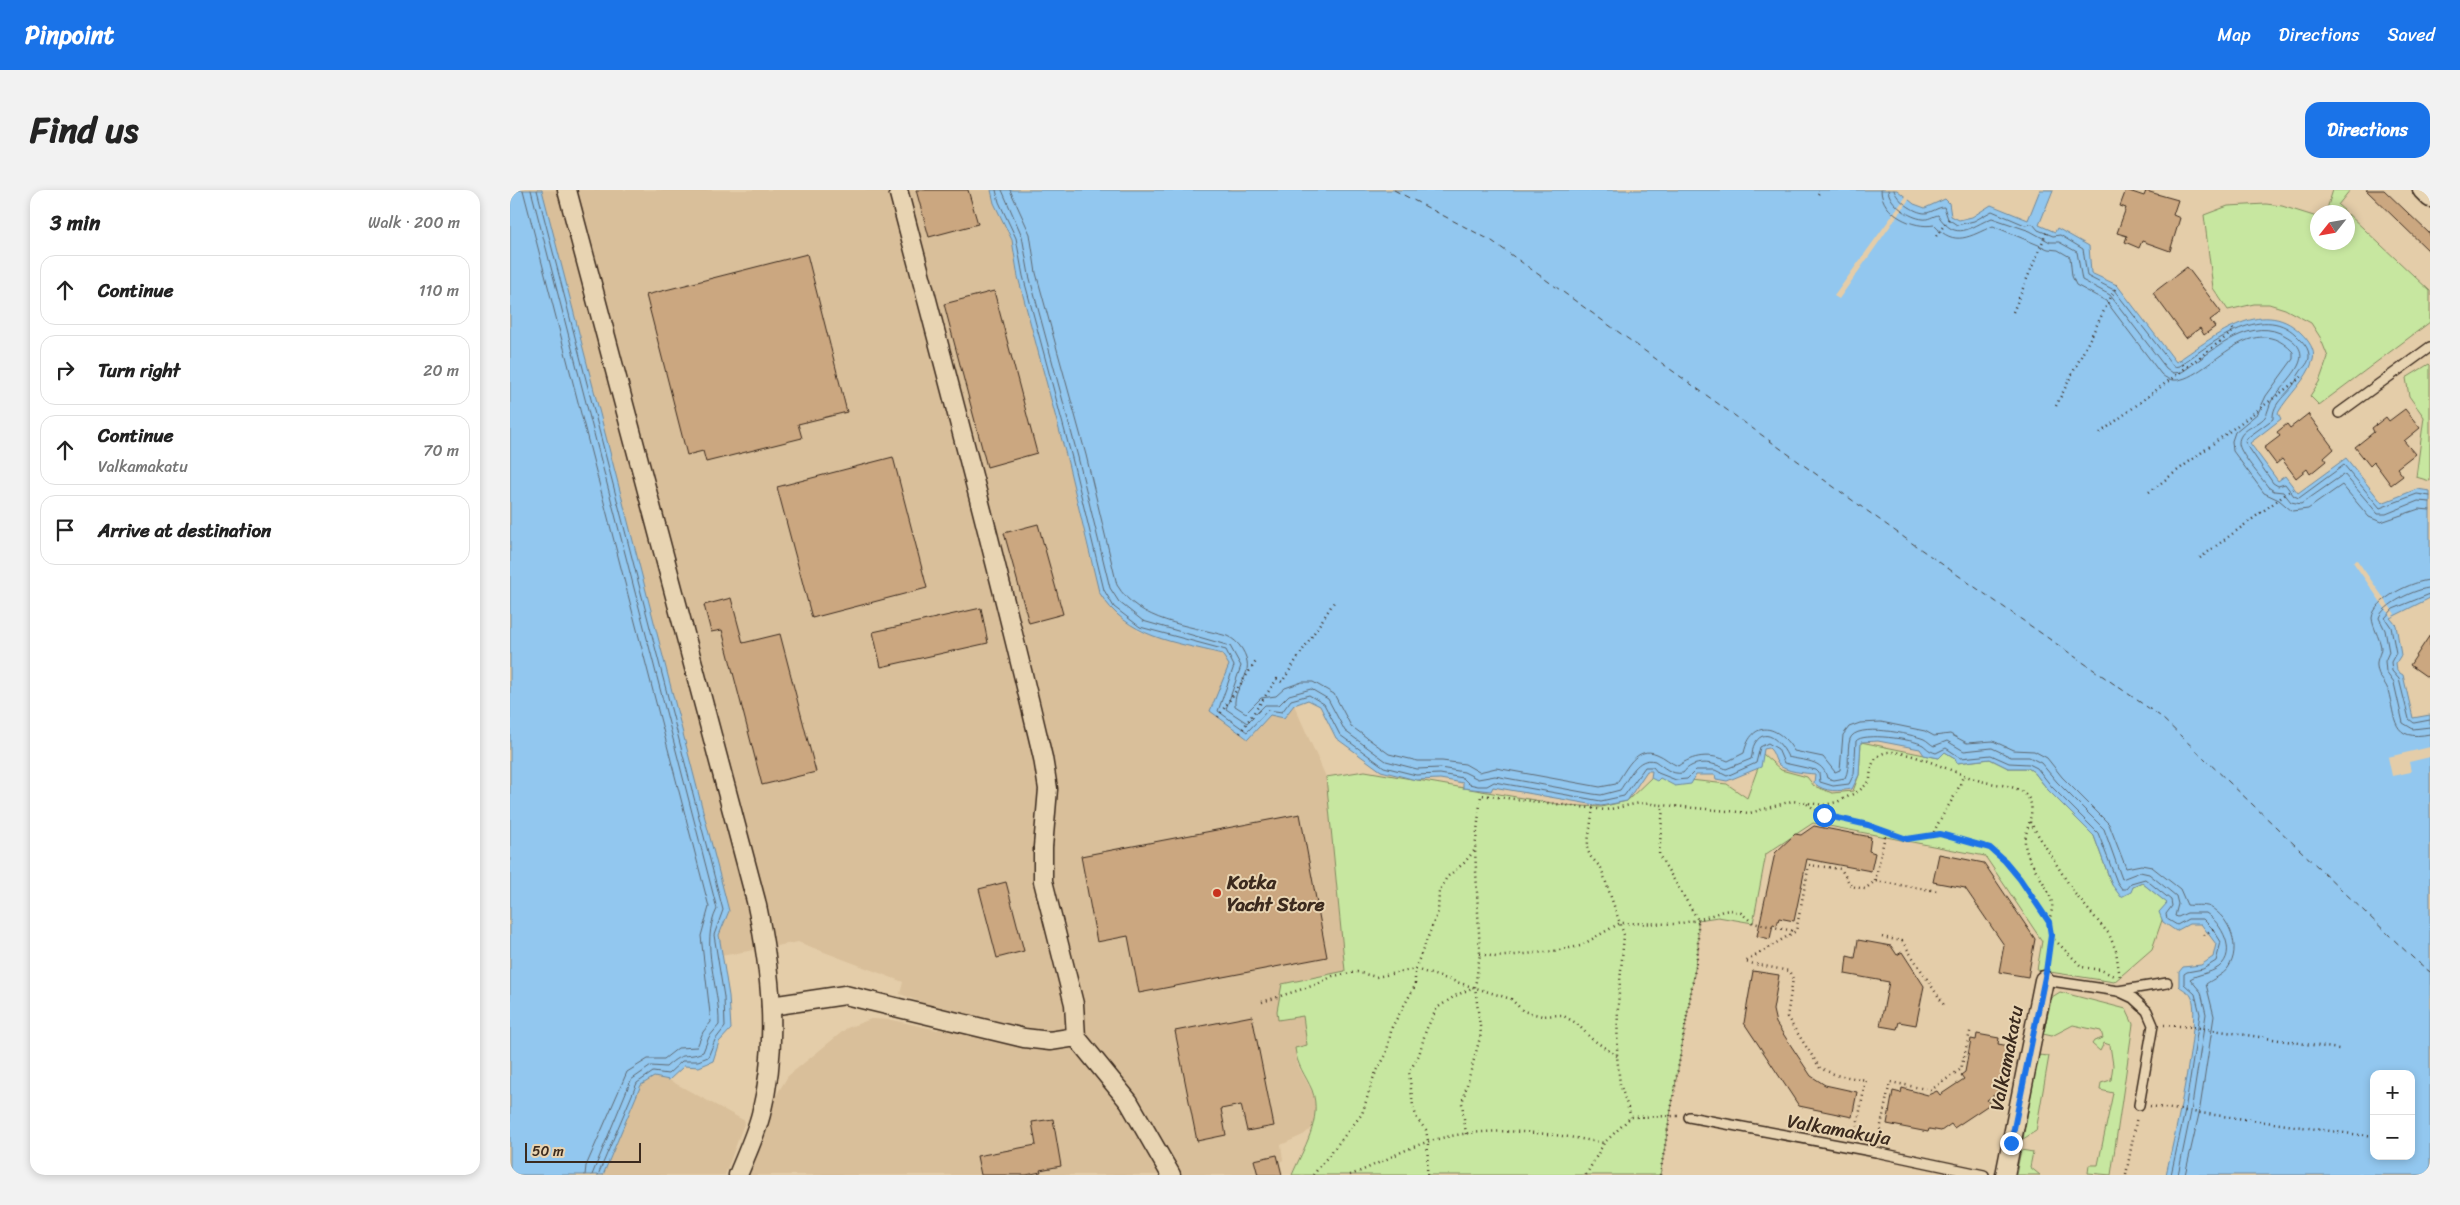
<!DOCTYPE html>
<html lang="en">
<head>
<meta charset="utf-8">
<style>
  :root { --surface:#fff; --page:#f2f2f2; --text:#222; --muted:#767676; --line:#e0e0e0; --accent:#1a73e8 }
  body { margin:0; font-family:Sriracha,sans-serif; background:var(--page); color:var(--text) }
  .controls { position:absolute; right:15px; bottom:15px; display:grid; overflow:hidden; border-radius:10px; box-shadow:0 2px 8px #0003 }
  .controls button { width:45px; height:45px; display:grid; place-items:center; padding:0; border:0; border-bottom:1px solid var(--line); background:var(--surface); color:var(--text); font:25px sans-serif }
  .compass { position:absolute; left:1800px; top:15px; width:45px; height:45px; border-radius:50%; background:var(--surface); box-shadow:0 2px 8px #0003; rotate:239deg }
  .scale { position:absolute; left:15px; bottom:12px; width:116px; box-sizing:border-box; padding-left:5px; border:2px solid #3b2a1e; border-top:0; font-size:14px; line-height:18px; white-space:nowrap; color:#3b2a1e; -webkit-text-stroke:4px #e8d4b2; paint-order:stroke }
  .stop { position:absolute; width:15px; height:15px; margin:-11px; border:4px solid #1a73e8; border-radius:50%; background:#fff }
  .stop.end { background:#1a73e8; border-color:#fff; box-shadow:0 1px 5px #0008 }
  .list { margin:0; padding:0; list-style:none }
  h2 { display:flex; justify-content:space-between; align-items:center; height:65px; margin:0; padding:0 20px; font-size:21px }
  h2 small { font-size:16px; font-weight:400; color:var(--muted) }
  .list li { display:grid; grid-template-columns:32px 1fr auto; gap:15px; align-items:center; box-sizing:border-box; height:70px; margin:0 10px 10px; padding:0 10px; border:1px solid var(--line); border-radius:15px }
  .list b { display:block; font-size:19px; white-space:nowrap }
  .list p { margin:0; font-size:16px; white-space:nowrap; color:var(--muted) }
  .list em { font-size:16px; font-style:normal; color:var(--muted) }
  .icon { flex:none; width:28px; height:28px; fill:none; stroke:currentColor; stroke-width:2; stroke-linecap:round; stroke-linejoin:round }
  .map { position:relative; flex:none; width:1920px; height:985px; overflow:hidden; border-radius:15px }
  header { display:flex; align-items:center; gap:30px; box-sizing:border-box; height:70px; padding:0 25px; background:var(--accent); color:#fff }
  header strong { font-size:24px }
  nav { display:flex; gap:28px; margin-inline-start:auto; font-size:18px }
  .intro { display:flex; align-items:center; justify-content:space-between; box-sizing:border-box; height:120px; padding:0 30px }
  h1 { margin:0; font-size:35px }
  .button { padding:12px 22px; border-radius:15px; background:var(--accent); color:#fff; font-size:18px; font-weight:700 }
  main { display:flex; gap:30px; padding:0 30px }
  aside { flex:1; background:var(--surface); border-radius:15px; box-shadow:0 2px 8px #0003 }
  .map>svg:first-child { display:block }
  .built { fill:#d9bf9a }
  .green { fill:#c7e7a0; stroke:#81885f }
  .water { fill:#92c7ef; stroke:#6f889b; fill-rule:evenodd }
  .pier { fill:#e4cda9 }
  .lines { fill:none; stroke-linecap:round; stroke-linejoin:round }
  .shore { stroke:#5e6972; stroke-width:1 }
  .ferry { stroke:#48423d; stroke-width:1; stroke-dasharray:6 5; stroke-linecap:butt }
  .building { fill:#cba780; stroke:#3b2a1e }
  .service-casing { stroke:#3b2a1e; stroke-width:12 }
  .minor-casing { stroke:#3b2a1e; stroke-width:21 }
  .path { stroke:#3b2a1e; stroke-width:2.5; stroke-dasharray:1 4; stroke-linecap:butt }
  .service { stroke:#e8d4b2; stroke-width:9 }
  .minor { stroke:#e8d4b2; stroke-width:18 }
  .route { stroke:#1a73e8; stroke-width:6 }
  .poi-dot { fill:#c8321e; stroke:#e8d4b2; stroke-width:2 }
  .labels { text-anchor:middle; stroke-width:4; stroke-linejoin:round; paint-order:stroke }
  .poi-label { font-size:19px; font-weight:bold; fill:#3b2a1e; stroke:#e8d4b2; text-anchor:start }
  .street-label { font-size:19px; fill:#3b2a1e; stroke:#e8d4b2 }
</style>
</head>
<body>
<header>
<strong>Pinpoint</strong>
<nav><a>Map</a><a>Directions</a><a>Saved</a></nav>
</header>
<div class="intro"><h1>Find us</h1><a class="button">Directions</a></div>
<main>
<aside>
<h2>3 min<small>Walk · 200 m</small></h2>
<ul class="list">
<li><svg class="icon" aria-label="ahead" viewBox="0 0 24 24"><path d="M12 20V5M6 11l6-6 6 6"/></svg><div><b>Continue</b></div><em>110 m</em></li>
<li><svg class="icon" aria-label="right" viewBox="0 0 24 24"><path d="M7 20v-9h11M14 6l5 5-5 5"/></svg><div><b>Turn right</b></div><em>20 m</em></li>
<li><svg class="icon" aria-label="ahead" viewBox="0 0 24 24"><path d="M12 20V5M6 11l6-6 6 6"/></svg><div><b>Continue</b><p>Valkamakatu</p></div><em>70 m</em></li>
<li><svg class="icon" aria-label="arrive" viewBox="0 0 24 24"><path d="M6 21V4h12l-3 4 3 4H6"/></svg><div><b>Arrive at destination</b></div></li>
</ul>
</aside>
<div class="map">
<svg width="1920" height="985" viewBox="0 0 1920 985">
  <rect width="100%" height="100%" fill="#e4cda9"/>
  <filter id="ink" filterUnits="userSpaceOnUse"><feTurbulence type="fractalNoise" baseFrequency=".02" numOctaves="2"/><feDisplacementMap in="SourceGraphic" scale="10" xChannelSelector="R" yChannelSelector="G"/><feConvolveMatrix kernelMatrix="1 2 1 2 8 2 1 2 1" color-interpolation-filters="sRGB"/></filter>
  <g filter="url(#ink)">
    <!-- built -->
    <g class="built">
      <path d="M32,0H481L484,13L502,50L508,87L557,269L581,372L628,441L712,464L720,475L701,521L738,549L760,525L774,528L784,515L816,587L835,781L768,830L793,826L797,855L785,858L786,872L803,904L806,922L802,938L793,945L771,955L773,970L770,972L773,985H237L258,938L264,909L278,886L337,838L361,829L382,830L428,840L439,823L390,804L393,792L288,752L211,766L209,745L219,721Z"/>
      <path d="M144,887L159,890L235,931L215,985H93L131,895Z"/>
    </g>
    <!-- green -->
    <g class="green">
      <path d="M1823,0H1840L1828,15L1836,22H1816Z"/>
      <path d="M1756,14L1772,16L1807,27L1808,52H1838V24L1920,101V132L1809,215L1800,206L1809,192L1818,167L1810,147L1801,133L1775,119L1759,114H1744L1718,120L1703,98L1694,25L1718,16Z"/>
      <path d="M1919,174L1920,175V291L1906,287L1914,227L1899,206L1896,188Z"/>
      <path d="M1351,552L1429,568L1435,562L1445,568L1447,573L1480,569L1498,578H1518L1524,582L1538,600L1584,646L1602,695L1623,697L1632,693L1658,713L1642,759L1604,792L1527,780L1532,751L1475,666L1303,633L1256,664L1243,733L1208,727L1188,730V761L1150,985H782C793,959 813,929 802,900C795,884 787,876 785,858L797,855L793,826L768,830L767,821L772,794L835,781L816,587L855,581L1053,615L1091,617L1117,611L1143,586L1217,594L1237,608L1253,564L1271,580L1297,587L1304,596L1322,603L1343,601L1349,585Z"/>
      <path d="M1550,802L1616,819L1623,834L1601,985L1578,983L1579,975H1588L1603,903L1590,900L1591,893L1601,890L1603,875L1600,855L1594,853L1590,861L1582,854L1584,851L1593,848L1591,841L1563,835L1542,846L1533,844L1542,807Z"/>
      <path d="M1528,865L1539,866L1526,941L1513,949Z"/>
      <path d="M1511,960L1523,962L1520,977L1530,985H1506Z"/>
    </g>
    <!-- water -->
    <g class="water">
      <path d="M0,0H32L219,721L209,745L219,806L221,839L209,852L203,871L189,877L174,876L159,890L144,887L131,895L93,985H0Z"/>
      <path d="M481,0H1387L1404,14L1415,18L1435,9L1439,13L1441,26L1449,30L1462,27L1481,15L1518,30L1530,0H1543L1529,35L1545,42L1547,38L1579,56L1581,83L1607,95L1666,172C1700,150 1752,104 1791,143C1798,150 1806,160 1803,170C1797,190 1778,205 1768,223L1771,229L1740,253L1768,291L1775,286L1788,303L1836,268L1872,313L1907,299L1920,301V408L1880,428L1886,435L1891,465L1886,473L1887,481L1893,485L1903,528L1920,525V985H1656C1662,957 1693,825 1681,806C1679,802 1672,799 1669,796V782L1673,777L1691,775L1703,767L1706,754L1691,734H1679L1666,741L1653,732L1649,722L1657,713L1632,693L1623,697L1621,702L1611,707L1602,695L1584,646L1538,600L1524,582L1518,578H1498L1480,569L1447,573L1445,568L1435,562L1429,568L1414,565L1410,559L1368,551L1351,552L1349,585L1342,599C1329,601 1315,603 1304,593L1305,584C1295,583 1276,582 1269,575C1264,570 1265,563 1259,558L1254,559L1251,577L1217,591L1206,589L1205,585H1186L1181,594L1165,596L1150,588L1147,591L1141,588L1142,581H1137L1117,611L1091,616L983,597L981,601L953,598V593L930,589L906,590L871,581L826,548L810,516L798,510L784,515L774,528L760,525L738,549L700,521L719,475L712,464C663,451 618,449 589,402L557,269L508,87L502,50L484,13ZM1864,884H1901V966H1864Z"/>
    </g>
    <!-- pier -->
    <g class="pier">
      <path d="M1397,5L1400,8L1329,109L1324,106Z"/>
      <path d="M1847,370L1885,424L1881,427L1843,372Z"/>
      <path d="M1920,557V567L1899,572L1901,582L1882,586L1878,567Z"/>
    </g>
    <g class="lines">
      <!-- shore -->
      <g class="shore">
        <path d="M13,0L199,717L191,746L201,832L193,842L187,857L168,858L154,869H138L117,882L76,976L75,985"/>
        <path d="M21,0L207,719C189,755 210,796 209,835L199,847L193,862C174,870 176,859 156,877L141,876L121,890L82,985"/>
        <path d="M27,0L213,720L204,745L214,807L215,837L205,850L198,867L188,871H172L158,884L143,882L127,893L88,985"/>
        <path d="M486,0L489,12L506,48L513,86L562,268L594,400L604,417L630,437L716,460L724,476L708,521L737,542L758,520L772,522L781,510L799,505L814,514L830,545L874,577L906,585L930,584L953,588L959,594L968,596H977L984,592L1091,611L1114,606L1135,577H1143L1148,583L1166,590L1177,589L1186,580H1205L1217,586L1246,573L1250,557L1258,553L1268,559L1274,573L1306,580L1309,583L1310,592L1323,596L1339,594L1344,584L1346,551C1353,542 1403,549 1413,555C1418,559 1419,561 1426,563L1436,558L1451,568L1481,565L1499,573L1519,574L1527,578L1542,597L1588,643L1607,692L1612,699H1616L1621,693L1635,689L1661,710L1662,716L1656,724L1657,729L1667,735L1678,729H1693L1703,739L1711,752L1706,771L1693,779L1677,782L1674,784V794L1685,804L1690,824L1675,921L1661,985"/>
        <path d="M492,0L512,46L519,85L568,267L600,398L609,412L633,431L720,456L731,476L716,519L737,533L755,515H769L779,505L801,499L818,509L835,541L876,571L907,579L930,578L954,582L968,589L985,586L1083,604L1091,605L1110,600C1119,588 1127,566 1145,571C1154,577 1161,585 1173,583C1183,569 1203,572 1216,579L1241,569C1243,564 1242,557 1245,553C1257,534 1273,556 1278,567C1293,571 1313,569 1317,588L1324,590L1335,588C1341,576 1336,562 1340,549C1346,532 1401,544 1414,549C1418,551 1420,554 1424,556L1437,551L1454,561L1482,558L1501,567H1519L1531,573L1547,592L1594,639L1612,689L1630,682L1639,684L1666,706L1668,714L1665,726L1668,727L1677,723H1696C1711,733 1728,762 1709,777C1699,784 1688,784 1680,789L1691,802L1696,824L1681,922L1668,985"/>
        <path d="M500,0L520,44L526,83L576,265L607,395C629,432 678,435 717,446C724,449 728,453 732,459C748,485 723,494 725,516L736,523L751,508L766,506L775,498L792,492H803L824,504L841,536L879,564L908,571H932L955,574L969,582L986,578L1090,597L1106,594C1116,580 1126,555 1147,564C1155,567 1160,573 1168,576C1183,565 1200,563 1218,571L1234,563C1242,528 1269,535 1284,561L1313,567L1325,582L1330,580L1333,545L1339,537L1350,533L1371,532L1415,541L1424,546L1440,544L1457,553L1483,551L1503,560L1524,561L1537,568L1552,587L1599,634L1616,678L1631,675L1642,677L1670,699L1677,715C1684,716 1693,714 1700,717C1720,728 1732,758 1718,778C1713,785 1703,789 1696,794L1704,826L1689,924L1675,985"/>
        <path d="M1371,0C1371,24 1404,39 1424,35C1445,58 1460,46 1483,36L1538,59L1548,60L1560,67L1562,86L1566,95L1596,111L1651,184C1684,216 1734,109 1783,162V169L1756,206L1748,223L1725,242L1722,251L1723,261L1754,303L1769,310L1782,321L1798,319L1832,295L1859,327L1871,332L1909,319L1920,320"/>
        <path d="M1378,0C1379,14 1400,28 1413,29C1418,30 1423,26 1428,25C1446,53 1460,37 1482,28L1520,41L1540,52H1549L1567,62L1572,90L1600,105L1656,178L1663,183L1672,182C1698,165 1736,128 1770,143C1813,163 1779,186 1762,210C1759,215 1758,223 1755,227C1748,236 1729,239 1729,253C1729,263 1752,288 1758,297L1764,301L1773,302L1781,312L1791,314L1834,284L1868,324H1876L1908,311L1920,312"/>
        <path d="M1384,0C1386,10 1405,23 1415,23C1421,23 1428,17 1434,17L1438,29L1447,35L1464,31L1482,21L1515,35L1523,34L1528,40L1543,46L1550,45L1573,59L1577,86L1604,100L1664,177L1669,176C1698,156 1752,111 1786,145C1792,151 1800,158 1799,168C1798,175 1792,178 1789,184C1787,186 1788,188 1786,191C1779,204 1762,212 1763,229L1737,248L1735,252L1763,293L1768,296L1775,294L1784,306L1789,308L1834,275L1870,318L1907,304L1920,306"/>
        <path d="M1920,390C1903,391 1864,409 1862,428C1863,438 1869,446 1871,457C1871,464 1866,469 1867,476C1868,488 1875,491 1878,500C1886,529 1881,552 1920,544"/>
        <path d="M1920,398C1907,398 1872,415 1869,428L1875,440L1879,462L1875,471L1876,482L1884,493L1893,533L1903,539L1920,537"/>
        <path d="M1920,404L1883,419L1875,428L1881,437L1886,463L1881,472L1882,481L1889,489L1899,529L1904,533L1920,530"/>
      </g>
      <!-- ferry -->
      <path class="ferry" d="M884,0L982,51L1406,356L1650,526L1903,768L1920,782"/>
    </g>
    <!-- building -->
    <g class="building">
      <path d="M406,0H458L468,34L419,47Z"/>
      <path d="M1616,0L1634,6L1636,1L1668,10L1663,25L1670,28L1660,61L1632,51L1629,58L1615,52L1617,46L1607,43L1616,18L1610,16Z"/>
      <path d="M1856,0H1874L1920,44V62Z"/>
      <path d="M297,64L337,222L288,234L292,248L196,272L193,261L177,265L136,105Z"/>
      <path d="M1677,77L1711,122L1700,130L1705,137L1694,145L1690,138L1676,148L1643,103Z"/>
      <path d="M484,101L527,263L477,277L434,114Z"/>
      <path d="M1895,219L1910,238L1894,251L1905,264L1887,278L1893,286L1881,295L1864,272L1860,276L1845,257L1864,242L1862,238L1876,227L1879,231Z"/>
      <path d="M1798,224L1824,259L1814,268L1816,271L1800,284L1797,279L1786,288L1772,269L1766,274L1754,258L1770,246L1767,242L1777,234L1780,238Z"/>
      <path d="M383,267L417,398L302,428L267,297Z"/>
      <path d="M528,334L553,424L519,433L494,343Z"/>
      <path d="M221,408L233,453L270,444L306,582L252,595L212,440L201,442L194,415Z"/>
      <path d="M471,418L478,453L371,477L363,442Z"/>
      <path d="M1920,445V489L1900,475Z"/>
      <path d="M790,624L817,767L629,803L618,746L587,752L571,666Z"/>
      <path d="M1304,636L1361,647L1359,661L1365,663L1361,681L1297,669L1284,731L1269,728L1267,735L1263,734L1260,749L1247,746L1265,663L1285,644L1291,645Z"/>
      <path d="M1429,664L1474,673L1525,749L1518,787L1489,782L1494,755L1455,698L1423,692Z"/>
      <path d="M496,692L514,761L487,768L469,699Z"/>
      <path d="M1348,750L1381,756L1387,765L1392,762L1414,796L1406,835L1389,832L1387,839L1370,836L1379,792L1335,784L1337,766L1345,768Z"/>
      <path d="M1243,781L1269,785L1263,820L1266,833L1301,886L1315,895L1347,902L1342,927L1289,916L1234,833Z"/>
      <path d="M742,826L764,936L737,941L731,915L711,919L716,945L687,951L665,841Z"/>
      <path d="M1467,844L1489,848L1488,854L1499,856L1493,891H1489L1487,903L1477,910L1480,914L1444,938L1441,934L1431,941L1419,939L1418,942L1377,934L1383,901L1391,903L1392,898L1418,905L1427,901L1430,905L1454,889L1451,885L1455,882L1461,849L1466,850Z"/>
      <path d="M543,929L551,976L530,980L531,982L516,985H471L467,966L526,955L522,932Z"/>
      <path d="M767,965L772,985H748L744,970Z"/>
    </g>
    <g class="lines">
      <defs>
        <g id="service">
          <path d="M1829,223L1920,157"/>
          <path d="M1534,790L1608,801L1623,808L1637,821L1643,835L1629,915"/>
          <path d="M1608,801L1657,793"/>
          <path d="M1179,927L1366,962L1474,985"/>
        </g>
        <g id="minor">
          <path d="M57,0L246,711C261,781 269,853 251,924C246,944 236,965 228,985"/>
          <path d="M388,0C438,189 488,377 533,568L538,599L533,657V691L564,814L566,847"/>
          <path d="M1912,0L1920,8"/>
          <path d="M261,816L335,805L514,848L540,851L566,847L619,912L661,985"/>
          <path d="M1495,985L1534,790"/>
        </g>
      </defs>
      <!-- service casing -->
      <use href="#service" class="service-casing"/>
      <!-- minor casing -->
      <use href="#minor" class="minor-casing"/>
      <!-- path -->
      <g class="path">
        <path d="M1308,4L1311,0"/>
        <path d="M1426,46L1441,26"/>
        <path d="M1503,122L1538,39"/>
        <path d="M1670,170L1675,178"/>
        <path d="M1546,216L1607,95"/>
        <path d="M1590,243L1724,141L1721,136"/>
        <path d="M1639,302L1793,186"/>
        <path d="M1690,368L1784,298"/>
        <path d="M708,527L747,470"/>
        <path d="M730,543L767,489L772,492L824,412"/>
        <path d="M1297,614L1314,625L1358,635L1397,649L1430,644L1480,658L1495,671L1510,689L1539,732L1541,745L1537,774"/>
        <path d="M1083,618L1077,659L1081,667L1091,678L1114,745L1108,815L1107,866L1110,894L1121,927"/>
        <path d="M1520,632L1565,704L1599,744L1606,761L1610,788"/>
        <path d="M1422,647C1430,625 1446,609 1453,586"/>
        <path d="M1365,691L1376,641"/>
        <path d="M1694,745L1706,737"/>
        <path d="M1541,746L1572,777L1591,780L1606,787"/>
        <path d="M1372,747L1392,751L1434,815"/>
        <path d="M970,764L986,767L1044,761L1070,756L1110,733L1166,734L1188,730L1213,721L1222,720L1231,723L1243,733L1284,741"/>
        <path d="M752,812L808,794L823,786L847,782L866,787L905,779L1001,809L1013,821L1032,826L1052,825L1066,833L1082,849L1107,866"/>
        <path d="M1654,835L1683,837L1829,859"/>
        <path d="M1640,916L1864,947"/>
        <path d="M956,944L952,913L971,844L965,797L970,764L965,659L971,605L1096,620L1130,613L1240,623L1282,611L1314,615L1327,612L1349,601L1360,591C1360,580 1362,567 1374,563C1394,556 1451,587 1475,592C1487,595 1506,595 1515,604C1529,617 1516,636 1515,651C1514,670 1538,693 1542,713C1543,719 1540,726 1539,732"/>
        <path d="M1345,946L1356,890L1326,885L1310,878L1277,827L1283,789L1279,781L1235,772L1286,741L1299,675L1331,679L1341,696L1355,699L1365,691L1428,701"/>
        <path d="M1368,950L1380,892L1421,900L1451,879L1461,838"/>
        <path d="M803,985L852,924L864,886L876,865L882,837L905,796V779L928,722L929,702L937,687L954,673L964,661"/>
        <path d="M840,985C866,976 889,961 917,952C975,934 1035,942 1094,953"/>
        <path d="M917,985L918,951L916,940L907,929L903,916L899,882L909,865L916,840L927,818L945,806L964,797"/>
        <path d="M1076,985L1094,953L1121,927L1168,926"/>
        <path d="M1150,985L1188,761V730L1149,665L1153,617"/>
        <path d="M1616,985L1627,926"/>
      </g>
      <!-- service -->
      <use href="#service" class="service"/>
      <!-- minor -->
      <use href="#minor" class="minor"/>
    </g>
  </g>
  <g class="lines" filter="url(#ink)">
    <!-- route -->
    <path class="route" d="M1314,625L1358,635L1397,649L1430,644L1480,658L1495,671L1510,689L1539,732L1541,745L1536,782L1501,953"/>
  </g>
  <!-- markers -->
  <circle class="poi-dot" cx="707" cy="703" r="5"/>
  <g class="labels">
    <!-- poi labels -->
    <g class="poi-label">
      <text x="717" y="699">Kotka<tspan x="717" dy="22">Yacht Store</tspan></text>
    </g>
    <!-- street labels -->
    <g class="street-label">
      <text transform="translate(1496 868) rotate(-79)" y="7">Valkamakatu</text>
      <text transform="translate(1329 939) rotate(10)" y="7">Valkamakuja</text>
    </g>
  </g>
</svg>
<div class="controls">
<button>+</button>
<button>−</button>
</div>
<svg class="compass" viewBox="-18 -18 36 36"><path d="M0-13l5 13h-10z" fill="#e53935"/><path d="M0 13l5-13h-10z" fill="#767676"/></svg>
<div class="scale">50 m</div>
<div class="stop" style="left:1314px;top:625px"></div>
<div class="stop end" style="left:1501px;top:953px"></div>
</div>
</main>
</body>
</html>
